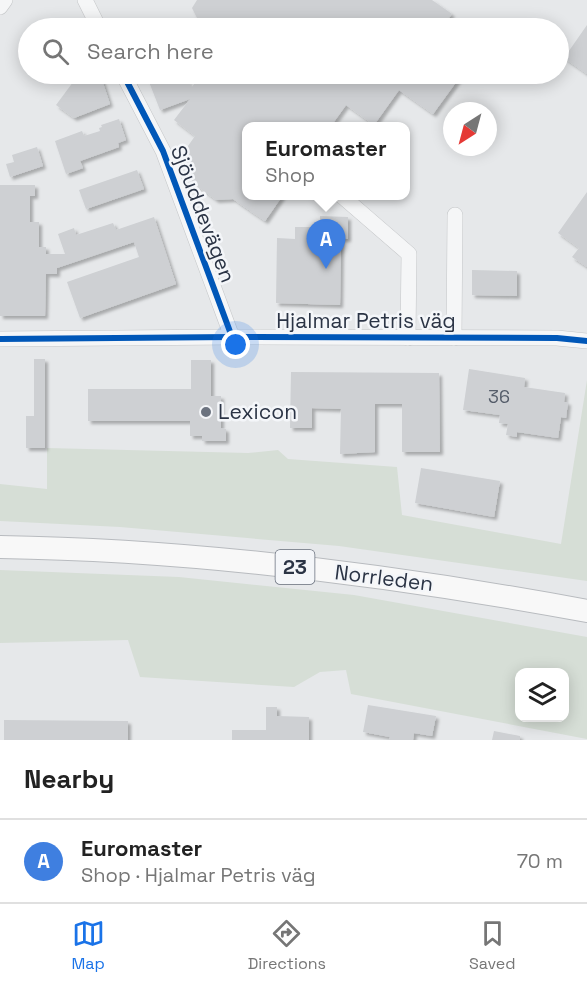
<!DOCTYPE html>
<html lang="en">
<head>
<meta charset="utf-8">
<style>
  :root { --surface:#fff; --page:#f2f2f2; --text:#222; --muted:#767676; --line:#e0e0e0; --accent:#1a73e8 }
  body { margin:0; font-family:"Space Grotesk",sans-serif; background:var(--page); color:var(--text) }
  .controls { position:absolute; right:18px; bottom:18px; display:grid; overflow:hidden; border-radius:12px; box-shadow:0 3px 15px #0003 }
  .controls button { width:54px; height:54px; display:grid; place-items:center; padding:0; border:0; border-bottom:2px solid var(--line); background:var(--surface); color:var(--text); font:30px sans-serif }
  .compass { position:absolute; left:443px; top:102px; width:54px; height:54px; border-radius:50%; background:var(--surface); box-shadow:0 3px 15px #0003; rotate:216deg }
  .you { position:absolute; left:236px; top:345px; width:21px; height:21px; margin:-15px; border:4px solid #fff; border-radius:50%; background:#1a73e8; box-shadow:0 0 0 9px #1a73e833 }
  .badge { display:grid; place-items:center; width:39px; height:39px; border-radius:50%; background:var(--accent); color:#fff; font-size:20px; font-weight:700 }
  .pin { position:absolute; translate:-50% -50px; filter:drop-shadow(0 2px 3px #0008) }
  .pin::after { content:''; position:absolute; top:32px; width:21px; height:18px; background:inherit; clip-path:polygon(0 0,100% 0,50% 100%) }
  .popup { position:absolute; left:242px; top:122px; width:168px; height:78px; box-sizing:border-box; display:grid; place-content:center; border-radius:12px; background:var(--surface); filter:drop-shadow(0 2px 4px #0005); font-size:20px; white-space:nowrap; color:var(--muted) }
  .popup b { font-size:22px; color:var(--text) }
  .popup::after { content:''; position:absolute; left:50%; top:100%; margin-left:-12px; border:12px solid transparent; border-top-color:var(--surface) }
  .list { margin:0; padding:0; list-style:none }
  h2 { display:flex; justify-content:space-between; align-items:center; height:78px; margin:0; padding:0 24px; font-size:26px }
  h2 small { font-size:20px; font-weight:400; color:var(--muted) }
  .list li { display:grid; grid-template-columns:39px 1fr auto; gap:18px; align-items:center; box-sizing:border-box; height:84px; padding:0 24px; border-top:2px solid var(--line) }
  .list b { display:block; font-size:22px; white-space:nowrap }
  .list p { margin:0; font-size:20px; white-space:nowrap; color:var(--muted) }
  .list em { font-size:20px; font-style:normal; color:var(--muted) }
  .icon { flex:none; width:33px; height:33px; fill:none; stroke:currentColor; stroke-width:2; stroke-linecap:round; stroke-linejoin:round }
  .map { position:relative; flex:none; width:587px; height:740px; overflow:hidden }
  .search { position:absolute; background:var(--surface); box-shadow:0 3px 15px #0003; left:18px; right:18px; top:18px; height:66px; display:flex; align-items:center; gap:15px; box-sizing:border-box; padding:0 21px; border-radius:33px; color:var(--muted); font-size:22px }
  .sheet { height:162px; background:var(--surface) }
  nav { display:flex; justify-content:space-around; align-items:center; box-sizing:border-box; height:84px; border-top:2px solid var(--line); background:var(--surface); font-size:16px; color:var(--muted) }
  nav a { display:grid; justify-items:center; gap:3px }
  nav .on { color:var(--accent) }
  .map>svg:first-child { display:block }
  .green { fill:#d6ded6; fill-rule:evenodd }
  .building { fill:#ced0d3; filter:url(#shadow) }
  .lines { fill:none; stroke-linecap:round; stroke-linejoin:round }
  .minor-casing { stroke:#c4c6c8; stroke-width:16 }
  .highway-casing { stroke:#b8bbbf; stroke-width:24 }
  .minor { stroke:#f5f6f7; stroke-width:15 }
  .highway { stroke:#f8f8f8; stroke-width:22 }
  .cycleway-casing { stroke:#f4f6f9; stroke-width:10 }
  .cycleway { stroke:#0057b8; stroke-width:6 }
  .poi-dot { fill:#6c737f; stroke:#f4f6f9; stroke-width:2 }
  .labels { text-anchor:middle; stroke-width:5; stroke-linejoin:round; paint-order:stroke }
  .number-label { font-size:18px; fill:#545c69 }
  .shield { fill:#f4f6f9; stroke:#676e7b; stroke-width:1.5 }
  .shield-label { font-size:20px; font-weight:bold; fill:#2b3445 }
  .street-label { font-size:21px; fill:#2b3445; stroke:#f4f6f9 }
  .poi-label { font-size:21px; fill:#2b3445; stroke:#f4f6f9; text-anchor:start }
</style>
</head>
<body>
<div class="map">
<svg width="587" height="740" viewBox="0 0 587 740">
  <defs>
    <filter id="shadow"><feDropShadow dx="3" dy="3" stdDeviation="1.5" flood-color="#0004"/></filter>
  </defs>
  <rect width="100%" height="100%" fill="#e6e8ea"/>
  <!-- green -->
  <g class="green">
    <path d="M587,380V581L339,546L120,527L0,521V484L47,489V448L248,453L278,450L288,459L397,467L402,515L561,544Z"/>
    <path d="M0,570L179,577L354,595L587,637V739L351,694L346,670L320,672L294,687L140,677L128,640L0,643ZM520,672H564V718H520Z"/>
  </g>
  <!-- building -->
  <g class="building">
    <path d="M197,0H432L452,14L441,28H202L192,8Z"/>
    <path d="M587,25V74L564,58Z"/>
    <path d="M79,74H100L110,104L74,118L56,105Z"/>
    <path d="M146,74H181L192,87L201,74H462L433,114L399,90L374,125L346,105L331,126H246V195H283L265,221L233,199L216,200L193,183L181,156L195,136L174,120L190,99L160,110Z"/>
    <path d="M119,119L126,140L118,143L119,147L80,161L83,168L66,174L55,141L82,131L84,136L100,131L99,128L102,127L101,125Z"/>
    <path d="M37,147L43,166L10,177L6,164L14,162L12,155Z"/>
    <path d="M137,170L144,189L86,209L79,190Z"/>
    <path d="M0,185H35V196H30V222H39V247H46V254H65L58,234L74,228L76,235L113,223L116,230L154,217L176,284L80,318L67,282L139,257L134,242L57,268V274H46L45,316H0Z"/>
    <path d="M587,192V267L572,257L579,248L558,233Z"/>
    <path d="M320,216L348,217V239H341L340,305L276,303L277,238L295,239V227H320Z"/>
    <path d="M472,270L517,271V296L472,295Z"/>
    <path d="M34,359H45V448H26V416H34Z"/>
    <path d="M191,360H211V396H221V428L226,429V441H202V436H190V421H88V389H191Z"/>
    <path d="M469,369L525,378L524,387L565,393L564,402H568L566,418L561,417L558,438L517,432V437L506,435L508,424L499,423L500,415L463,410Z"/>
    <path d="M291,372L439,373L440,452H402V404H375V452L340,454L341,409L312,408V428H290Z"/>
    <path d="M421,468L500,481L494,517L415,503Z"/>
    <path d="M368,705L436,716L432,736L414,733L413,740H389L390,737L363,732Z"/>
    <path d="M266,707H277V716L309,717V740H232V730H266Z"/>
    <path d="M4,720L128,721V740H4Z"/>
    <path d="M494,731L520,736V740H492Z"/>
  </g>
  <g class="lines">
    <defs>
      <g id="minor">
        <path d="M85,0L99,28"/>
        <path d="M0,7L5,0"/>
        <path d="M123,74L163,151L232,337"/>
        <path d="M342,196L409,254L408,338"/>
        <path d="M454,338L455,215"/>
        <path d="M0,339L232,337L557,338L587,341"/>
      </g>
      <path id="highway" d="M0,547C197,550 393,575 587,611"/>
    </defs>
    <!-- minor casing -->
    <use href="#minor" class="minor-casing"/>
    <!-- highway casing -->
    <use href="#highway" class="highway-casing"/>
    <!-- minor -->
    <use href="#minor" class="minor"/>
    <!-- highway -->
    <use href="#highway" class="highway"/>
    <defs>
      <g id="cycleway">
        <path d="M123,74L163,151L232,337"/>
        <path d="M0,339L232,337L557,338L587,341"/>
      </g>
    </defs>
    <!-- cycleway casing -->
    <use href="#cycleway" class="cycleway-casing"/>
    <!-- cycleway -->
    <use href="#cycleway" class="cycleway"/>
  </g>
  <!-- markers -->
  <circle class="poi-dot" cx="206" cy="412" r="6"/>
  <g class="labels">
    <!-- number labels -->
    <g class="number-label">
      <text x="499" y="403">36</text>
    </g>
    <!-- shield labels -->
    <rect class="shield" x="275.5" y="550" width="39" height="34" rx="4.5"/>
    <g class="shield-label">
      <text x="295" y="574">23</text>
    </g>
    <!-- street labels -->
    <g class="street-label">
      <text transform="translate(203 214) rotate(69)" y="7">Sjöuddevägen</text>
      <text x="366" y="328">Hjalmar Petris väg</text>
      <text transform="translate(384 578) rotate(7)" y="7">Norrleden</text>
    </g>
    <!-- poi labels -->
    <g class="poi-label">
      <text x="218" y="419">Lexicon</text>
    </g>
  </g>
</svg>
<div class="controls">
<button><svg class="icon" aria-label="layers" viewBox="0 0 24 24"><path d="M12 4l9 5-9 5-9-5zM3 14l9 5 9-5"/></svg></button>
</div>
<svg class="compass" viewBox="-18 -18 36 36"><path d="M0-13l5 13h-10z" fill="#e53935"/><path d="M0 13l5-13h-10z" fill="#767676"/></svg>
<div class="you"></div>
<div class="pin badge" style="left:326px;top:269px;background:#3f7fe0">A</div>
<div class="popup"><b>Euromaster</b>Shop</div>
<div class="search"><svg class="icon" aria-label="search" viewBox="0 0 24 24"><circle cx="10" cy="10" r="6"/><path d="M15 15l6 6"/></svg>Search here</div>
</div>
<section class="sheet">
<h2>Nearby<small></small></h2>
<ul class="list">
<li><span class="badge" style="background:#3f7fe0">A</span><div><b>Euromaster</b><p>Shop · Hjalmar Petris väg</p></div><em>70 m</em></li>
</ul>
</section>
<nav>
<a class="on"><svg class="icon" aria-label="map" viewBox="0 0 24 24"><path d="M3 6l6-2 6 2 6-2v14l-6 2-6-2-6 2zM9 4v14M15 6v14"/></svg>Map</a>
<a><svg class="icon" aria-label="directions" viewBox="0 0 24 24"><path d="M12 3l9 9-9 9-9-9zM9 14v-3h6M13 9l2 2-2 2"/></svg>Directions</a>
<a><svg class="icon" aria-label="saved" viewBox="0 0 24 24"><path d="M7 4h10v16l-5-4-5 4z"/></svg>Saved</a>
</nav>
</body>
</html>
